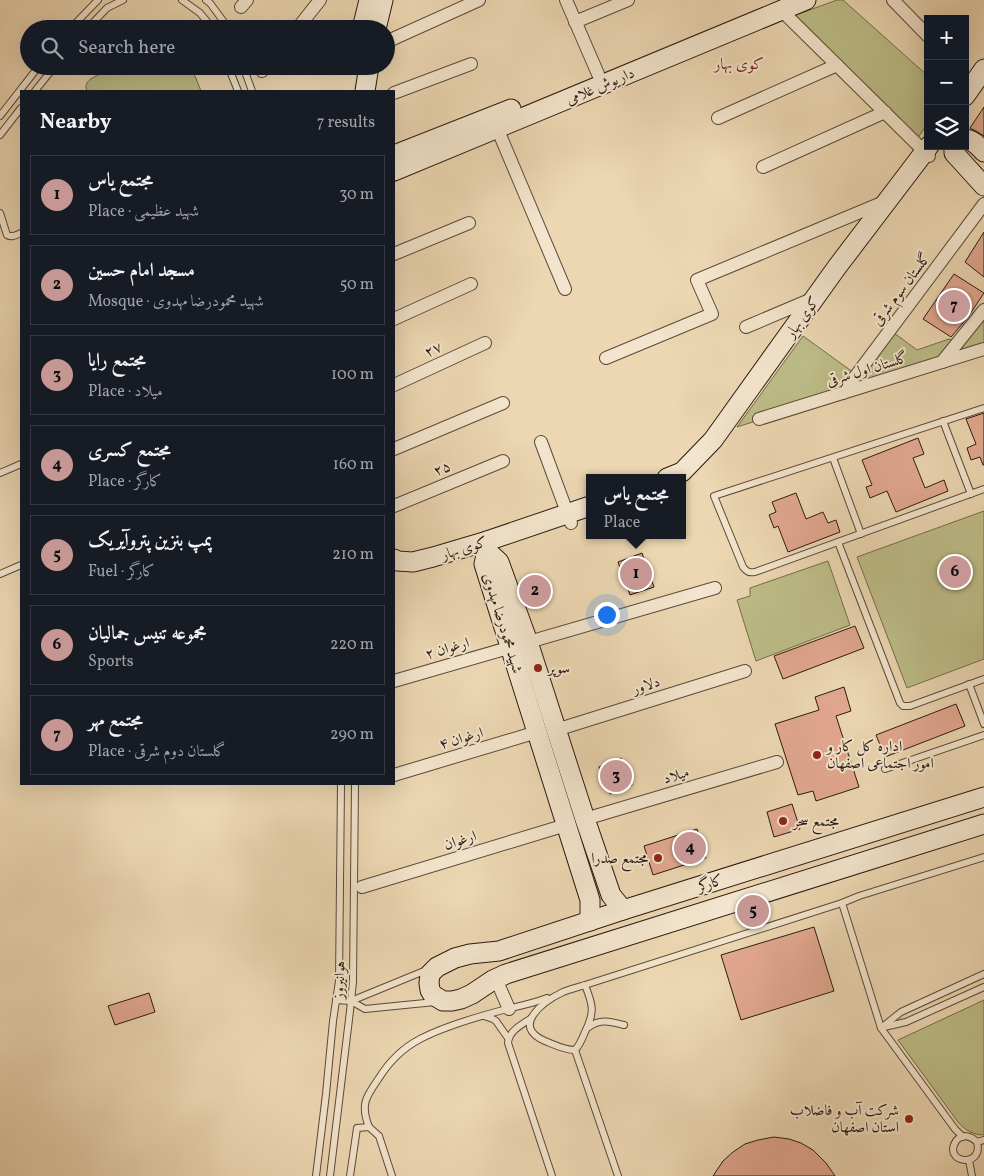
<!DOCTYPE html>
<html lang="en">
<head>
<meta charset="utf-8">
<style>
  :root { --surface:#171b24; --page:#242831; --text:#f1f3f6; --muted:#9ea1a6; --line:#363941; --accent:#c59692 }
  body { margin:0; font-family:Vollkorn,Amiri,serif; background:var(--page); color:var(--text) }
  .controls { position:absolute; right:15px; top:15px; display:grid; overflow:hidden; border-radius:0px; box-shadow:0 5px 20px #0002 }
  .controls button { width:45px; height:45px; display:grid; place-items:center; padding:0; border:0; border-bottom:1px solid var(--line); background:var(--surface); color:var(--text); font:25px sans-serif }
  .you { position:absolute; left:606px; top:614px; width:18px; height:18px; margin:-12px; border:4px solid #fff; border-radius:50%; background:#1a73e8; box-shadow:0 0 0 8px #1a73e833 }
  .badge { display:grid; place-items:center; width:32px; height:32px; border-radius:50%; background:var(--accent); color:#111; font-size:16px; font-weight:700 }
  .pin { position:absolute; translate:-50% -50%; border:2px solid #fff; box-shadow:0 1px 5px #0006 }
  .popup { position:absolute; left:586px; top:474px; width:100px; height:65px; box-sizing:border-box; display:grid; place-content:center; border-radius:0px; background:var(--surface); filter:drop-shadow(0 1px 4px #0005); font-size:16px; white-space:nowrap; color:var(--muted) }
  .popup b { font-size:19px; color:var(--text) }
  .popup::after { content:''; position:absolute; left:50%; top:100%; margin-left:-10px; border:10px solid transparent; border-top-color:var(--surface) }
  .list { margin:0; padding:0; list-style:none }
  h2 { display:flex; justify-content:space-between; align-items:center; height:65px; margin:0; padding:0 20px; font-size:21px }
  h2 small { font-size:16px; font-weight:400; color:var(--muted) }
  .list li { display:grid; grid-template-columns:32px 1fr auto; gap:15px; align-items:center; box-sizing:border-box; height:80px; margin:0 10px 10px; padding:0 10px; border:1px solid var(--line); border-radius:0px }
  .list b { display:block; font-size:19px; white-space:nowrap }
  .list p { margin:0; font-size:16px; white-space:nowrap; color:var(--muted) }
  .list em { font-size:16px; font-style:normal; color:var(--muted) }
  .icon { flex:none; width:28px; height:28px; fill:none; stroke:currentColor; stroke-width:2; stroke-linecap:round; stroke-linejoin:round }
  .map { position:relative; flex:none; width:984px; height:1176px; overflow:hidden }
  .search { position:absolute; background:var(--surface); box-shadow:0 5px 20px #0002; left:20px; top:20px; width:375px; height:55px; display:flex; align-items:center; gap:12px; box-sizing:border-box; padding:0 18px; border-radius:28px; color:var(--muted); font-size:19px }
  .panel { position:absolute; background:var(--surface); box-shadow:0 5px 20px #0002; left:20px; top:90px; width:375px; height:695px; border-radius:0px }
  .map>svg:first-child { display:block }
  .green { fill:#bdbd88; stroke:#746c4c }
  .building { fill:#e2a890; stroke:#2b1a11 }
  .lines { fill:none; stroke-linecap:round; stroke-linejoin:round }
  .lane-casing { stroke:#5b4939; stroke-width:8 }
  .street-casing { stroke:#5b4939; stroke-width:14 }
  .secondary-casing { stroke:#2b1a11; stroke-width:21 }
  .lane { stroke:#f3e5cd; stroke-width:6 }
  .street { stroke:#f3e5cd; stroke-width:12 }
  .secondary { stroke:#f3e5cd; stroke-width:19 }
  .poi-dot { fill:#8f2418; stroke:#f3e5cd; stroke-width:2 }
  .labels { text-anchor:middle; stroke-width:4; stroke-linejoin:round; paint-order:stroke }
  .street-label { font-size:15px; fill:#2b1a11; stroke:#f3e5cd }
  .poi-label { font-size:15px; fill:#2b1a11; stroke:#f3e5cd; text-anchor:start }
  .neighbourhood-label { font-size:16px; fill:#7a1f14; stroke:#f3e5cd }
</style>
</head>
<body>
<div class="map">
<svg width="984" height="1176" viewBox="0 0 984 1176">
  <rect width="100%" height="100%" fill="#ecd7b2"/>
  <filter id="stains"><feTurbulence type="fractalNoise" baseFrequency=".004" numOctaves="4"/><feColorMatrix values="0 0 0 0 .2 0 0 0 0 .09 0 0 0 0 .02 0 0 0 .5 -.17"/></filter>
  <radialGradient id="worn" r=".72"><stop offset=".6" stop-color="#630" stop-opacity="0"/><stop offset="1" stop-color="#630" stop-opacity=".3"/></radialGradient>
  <!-- green -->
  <g class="green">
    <path d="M837,0H843L928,76V123L917,139L793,16Z"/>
    <path d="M121,66H191L201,91H87C86,88 85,86 87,83C90,76 114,69 121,66Z"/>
    <path d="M984,310V349L737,427L803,336L857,375L890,330L917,350L949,339L955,341Z"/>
    <path d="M984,511V659L907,688L857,557Z"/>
    <path d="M828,561L850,625L756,661L737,600L750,596V588Z"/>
    <path d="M984,1000V1135C973,1135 965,1130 958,1122L898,1040Z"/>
  </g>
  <!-- building -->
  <g class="building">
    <path d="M984,107V136L976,131L970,128Z"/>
    <path d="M984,232V277L965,262Z"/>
    <path d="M954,274L984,293L968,317L951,337L923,319Z"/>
    <path d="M984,413V465H983L980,457L971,460L967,448L976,444L966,419Z"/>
    <path d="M918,438L924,454L913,458L925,488L944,480L948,491L896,512L887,491L870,498L866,487L872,485L862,460Z"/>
    <path d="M796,493L806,519L823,512L828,523L836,520L840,532L788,552L778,526L774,528L769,515L776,512L772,502Z"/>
    <path d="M642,553L654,587L630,595L618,562Z"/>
    <path d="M855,626L864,648L783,679L774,656Z"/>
    <path d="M844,687L851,711L836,716L859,787L816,801L813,791L798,795L775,724L819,710L815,697Z"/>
    <path d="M956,704L965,726L885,757L876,735Z"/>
    <path d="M621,758L632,785L610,794L599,767Z"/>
    <path d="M792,804L800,829L774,837L767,812Z"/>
    <path d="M697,829L706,858L653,875L644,846Z"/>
    <path d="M814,927L834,991L741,1020L721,955Z"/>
    <path d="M149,993L155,1012L115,1025L108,1006Z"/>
    <path d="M774,1137L789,1139L801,1143L813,1150L826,1163L835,1176H713L723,1161L733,1152L745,1144L758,1140Z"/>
  </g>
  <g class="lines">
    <defs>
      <g id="lane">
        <path d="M182,0L200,13L213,29"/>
        <path d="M206,0L210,3L229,29"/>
        <path d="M70,29L98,0"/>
        <path d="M87,29L107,8L123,0"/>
        <path d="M228,66L238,91"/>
        <path d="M243,66L252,91"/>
        <path d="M35,91L55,66"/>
        <path d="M0,116L39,66"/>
        <path d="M0,135L21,108"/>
        <path d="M0,213L7,235C12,238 16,235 21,233"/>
        <path d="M984,408L714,496L743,567C747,572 749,573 755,572L984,489"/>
        <path d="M943,421L971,494"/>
        <path d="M833,458L861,534"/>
        <path d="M0,473L21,464"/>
        <path d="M838,542L900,703L903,706H910L984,679"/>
        <path d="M0,574L21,565"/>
        <path d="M969,684L984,724"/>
        <path d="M885,769L984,735"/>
        <path d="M842,903L881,1028L955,1129L963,1137"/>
        <path d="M585,985C593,1005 595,1012 585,1032C582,1039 580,1045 575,1050C564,1050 555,1045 545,1041C510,1026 544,1001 563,992C570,989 578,987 585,985L842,903L859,896L984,857"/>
        <path d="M336,1000L351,1001L429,969"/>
        <path d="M351,1001L365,1009L435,1002"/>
        <path d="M484,1016L493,1019L496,1021L508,1038"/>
        <path d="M530,1019C521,1025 509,1031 508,1043L552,1176"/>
        <path d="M589,1027C600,1018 612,1022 624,1025"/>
        <path d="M884,1027L906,1022L984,987"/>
        <path d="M881,1028L901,1012L984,974"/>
        <path d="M575,1050L618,1176"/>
        <path d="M369,1127C360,1104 366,1097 379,1078C389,1062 403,1048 420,1039C445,1026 480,1016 507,1009C520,1006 534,1003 547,998"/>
        <path d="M977,1142C984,1169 942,1163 956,1141C962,1133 971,1136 977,1142L984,1140"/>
        <path d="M969,1160L972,1176"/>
        <path d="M316,1176L326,1094L333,1021L339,981L341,784"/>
        <path d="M330,1176L350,1011L353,982L355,784"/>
        <path d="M350,1176L357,1128L369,1127L379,1136L392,1176"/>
      </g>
      <g id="street">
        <path d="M566,0L598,74"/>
        <path d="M893,0L928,36"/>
        <path d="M241,7L247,0"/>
        <path d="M781,10L929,156"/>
        <path d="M575,22L628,0"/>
        <path d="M297,29L320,0"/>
        <path d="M386,42L479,0"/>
        <path d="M262,71L266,66"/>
        <path d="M394,93L471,64"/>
        <path d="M718,118L837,65"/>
        <path d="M497,128L565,289"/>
        <path d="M763,167L885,112"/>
        <path d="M394,254L469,223"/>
        <path d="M394,319L471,284"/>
        <path d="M746,327L812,299"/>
        <path d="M606,358L712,314L697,280L884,202"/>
        <path d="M942,362L984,310"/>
        <path d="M394,385L485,343"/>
        <path d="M843,393L984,204"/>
        <path d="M759,419L984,349"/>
        <path d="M541,442L571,523"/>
        <path d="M394,449L503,403"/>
        <path d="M394,506L503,461"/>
        <path d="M394,681L715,588"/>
        <path d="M556,730L745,671"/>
        <path d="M394,775L537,732"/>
        <path d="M585,819L777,762"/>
        <path d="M362,887L566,825"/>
        <path d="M496,979L509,1009"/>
      </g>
      <g id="secondary">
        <path d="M362,29L369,0"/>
        <path d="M376,29L383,0"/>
        <path d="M365,91L369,66"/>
        <path d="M965,96L984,69"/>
        <path d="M965,139C974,140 978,146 984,152"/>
        <path d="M954,146V153L984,186"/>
        <path d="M394,155L511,109"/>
        <path d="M394,171L806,0"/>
        <path d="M667,478L682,472L713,440L837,267L929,146"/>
        <path d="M487,541V551L484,564L590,900V921"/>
        <path d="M487,551L499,562L528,642L585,819L611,895L623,910"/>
        <path d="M394,559L397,561L413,562L433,557L487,541L590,506"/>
        <path d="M984,797L623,910L499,951L470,954L455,958L437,967L430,974L429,983L430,990L433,995L443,1001H452L461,999L472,994L493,980L506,974L984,824"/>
      </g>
    </defs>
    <!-- lane casing -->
    <use href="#lane" class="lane-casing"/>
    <!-- street casing -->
    <use href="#street" class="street-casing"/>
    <!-- secondary casing -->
    <use href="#secondary" class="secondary-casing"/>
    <!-- lane -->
    <use href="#lane" class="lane"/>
    <!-- street -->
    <use href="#street" class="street"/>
    <!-- secondary -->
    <use href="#secondary" class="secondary"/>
  </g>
  <!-- markers -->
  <g class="poi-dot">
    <circle cx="538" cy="668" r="5"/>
    <circle cx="817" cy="755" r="5"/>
    <circle cx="783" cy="821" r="5"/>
    <circle cx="658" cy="858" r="5"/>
    <circle cx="909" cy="1119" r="5"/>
  </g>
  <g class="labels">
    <!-- street labels -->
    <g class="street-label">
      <text transform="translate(600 86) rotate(-23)" y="5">داریوش غلامی</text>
      <text transform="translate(901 289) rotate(-53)" y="5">گلستان سوم شرقی</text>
      <text transform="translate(802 317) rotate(-54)" y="5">کوی بهار</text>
      <text transform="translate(433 349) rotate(-24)" y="5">۲۷</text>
      <text transform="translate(867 369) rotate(-17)" y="5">گلستان اول شرقی</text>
      <text transform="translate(442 468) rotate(-22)" y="5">۲۵</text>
      <text transform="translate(464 548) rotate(-17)" y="5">کوی بهار</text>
      <text transform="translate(503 623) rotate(73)" y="5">شهید محمودرضا مهدوی</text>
      <text transform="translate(447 648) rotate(-16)" y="5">ارغوان ۲</text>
      <text transform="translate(646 685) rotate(-17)" y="5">دلاور</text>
      <text transform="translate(461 738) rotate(-16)" y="5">ارغوان ۴</text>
      <text transform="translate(676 775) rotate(-17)" y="5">میلاد</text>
      <text transform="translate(460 840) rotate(-17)" y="5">ارغوان</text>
      <text transform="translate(710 883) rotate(-17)" y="5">کارگر</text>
      <text transform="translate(339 980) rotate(-88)" y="5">هوانیروز</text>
    </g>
    <!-- poi labels -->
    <g class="poi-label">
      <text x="548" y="673">سوپر</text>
      <text x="827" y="751">اداره کل کار و<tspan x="827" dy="17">امور اجتماعی اصفهان</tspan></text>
      <text x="793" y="826">مجتمع سحر</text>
      <text x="648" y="863" text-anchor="end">مجتمع صدرا</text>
      <text x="899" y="1115" text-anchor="end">شرکت آب و فاضلاب<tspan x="899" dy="17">استان اصفهان</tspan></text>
    </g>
    <!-- neighbourhood labels -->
    <g class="neighbourhood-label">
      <text x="739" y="69">کوی بهار</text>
    </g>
  </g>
  <rect width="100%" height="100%" filter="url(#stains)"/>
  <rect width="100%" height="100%" fill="url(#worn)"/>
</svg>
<div class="controls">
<button>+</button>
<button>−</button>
<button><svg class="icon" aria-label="layers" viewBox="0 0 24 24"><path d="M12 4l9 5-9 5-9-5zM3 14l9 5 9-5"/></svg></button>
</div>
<div class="you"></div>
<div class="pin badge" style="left:636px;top:574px">1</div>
<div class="popup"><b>مجتمع یاس</b>Place</div>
<div class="pin badge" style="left:535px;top:591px">2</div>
<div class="pin badge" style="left:616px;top:776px">3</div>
<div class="pin badge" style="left:690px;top:848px">4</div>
<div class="pin badge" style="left:753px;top:911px">5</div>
<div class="pin badge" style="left:955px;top:572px">6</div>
<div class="pin badge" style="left:954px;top:306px">7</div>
<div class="search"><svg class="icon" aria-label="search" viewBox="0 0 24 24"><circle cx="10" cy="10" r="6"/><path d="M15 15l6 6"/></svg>Search here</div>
<section class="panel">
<h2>Nearby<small>7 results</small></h2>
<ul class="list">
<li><span class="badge">1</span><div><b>مجتمع یاس</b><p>Place · شهید عظیمی</p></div><em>30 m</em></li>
<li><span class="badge">2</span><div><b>مسجد امام حسین</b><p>Mosque · شهید محمودرضا مهدوی</p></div><em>50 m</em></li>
<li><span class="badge">3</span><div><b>مجتمع رایا</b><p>Place · میلاد</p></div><em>100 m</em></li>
<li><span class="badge">4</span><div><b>مجتمع کسری</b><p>Place · کارگر</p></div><em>160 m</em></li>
<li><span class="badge">5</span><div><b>پمپ بنزین پتروآیریک</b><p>Fuel · کارگر</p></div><em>210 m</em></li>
<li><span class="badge">6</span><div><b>مجموعه تنیس جمالیان</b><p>Sports</p></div><em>220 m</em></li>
<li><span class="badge">7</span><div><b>مجتمع مهر</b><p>Place · گلستان دوم شرقی</p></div><em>290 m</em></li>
</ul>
</section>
</div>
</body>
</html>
